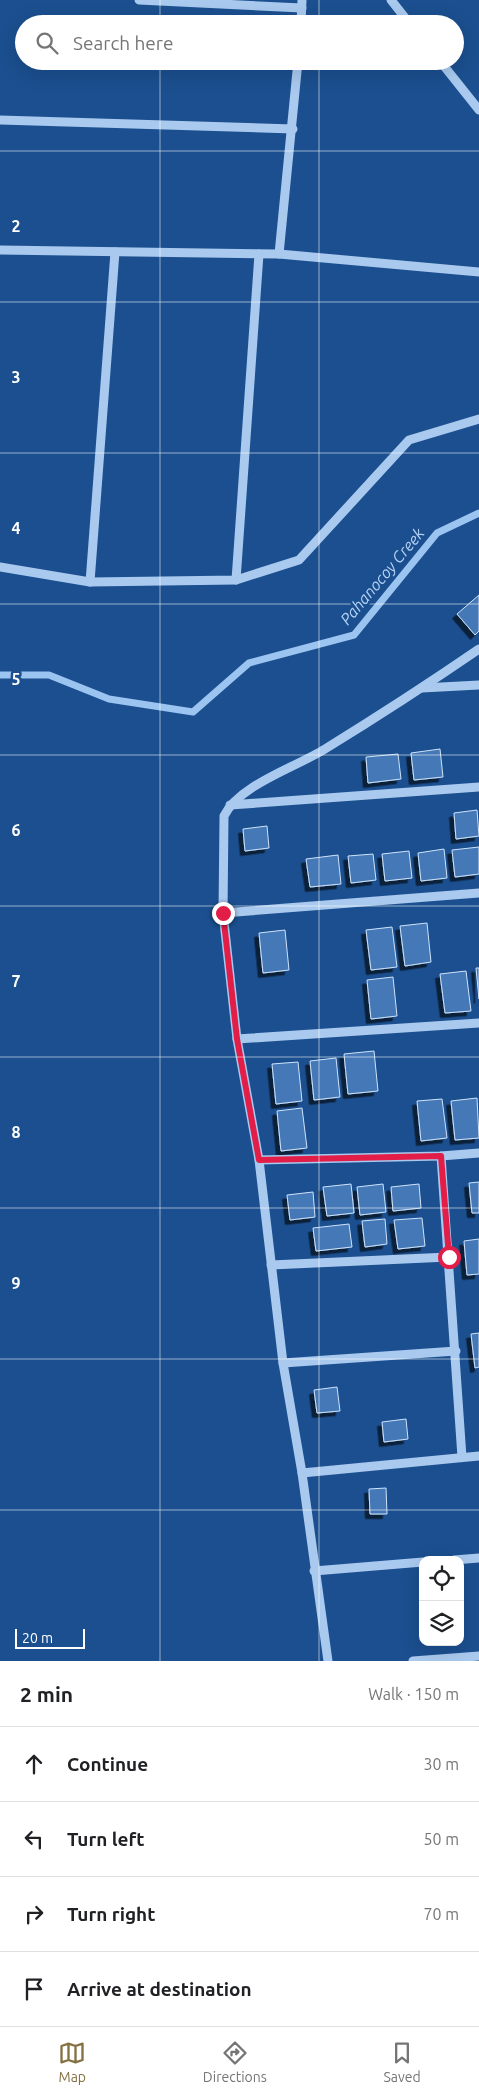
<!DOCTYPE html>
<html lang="en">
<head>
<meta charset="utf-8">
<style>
  :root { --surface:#fff; --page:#f2f2f2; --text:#202124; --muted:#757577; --line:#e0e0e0; --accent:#847042 }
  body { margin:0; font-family:Ubuntu,sans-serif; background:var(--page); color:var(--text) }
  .controls { position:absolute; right:15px; bottom:15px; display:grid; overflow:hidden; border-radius:10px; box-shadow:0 5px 20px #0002 }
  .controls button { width:45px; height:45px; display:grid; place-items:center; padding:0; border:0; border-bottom:1px solid var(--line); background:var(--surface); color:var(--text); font:25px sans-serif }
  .scale { position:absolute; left:15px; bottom:12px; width:70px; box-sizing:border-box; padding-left:5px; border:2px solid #fff; border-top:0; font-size:14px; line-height:18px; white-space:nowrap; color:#fff; -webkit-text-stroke:4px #1b4f8f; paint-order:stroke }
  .stop { position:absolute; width:15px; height:15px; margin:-11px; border:4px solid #e11d48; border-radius:50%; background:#fff }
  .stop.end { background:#e11d48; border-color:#fff; box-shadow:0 1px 5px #0008 }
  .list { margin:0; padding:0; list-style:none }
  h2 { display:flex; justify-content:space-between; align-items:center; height:65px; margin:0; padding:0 20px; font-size:21px }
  h2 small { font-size:16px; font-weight:400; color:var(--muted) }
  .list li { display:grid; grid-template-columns:32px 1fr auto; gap:15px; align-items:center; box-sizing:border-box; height:75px; padding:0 20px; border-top:1px solid var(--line) }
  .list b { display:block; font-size:19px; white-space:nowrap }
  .list em { font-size:16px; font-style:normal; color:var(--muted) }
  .icon { flex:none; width:28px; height:28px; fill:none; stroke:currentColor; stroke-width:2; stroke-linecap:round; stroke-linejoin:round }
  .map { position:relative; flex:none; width:479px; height:1661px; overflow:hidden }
  .search { position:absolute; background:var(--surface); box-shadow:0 5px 20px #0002; left:15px; right:15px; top:15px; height:55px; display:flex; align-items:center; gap:12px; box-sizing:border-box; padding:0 18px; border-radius:28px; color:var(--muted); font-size:19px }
  .sheet { height:365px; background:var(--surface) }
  nav { display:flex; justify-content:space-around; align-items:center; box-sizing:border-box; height:70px; border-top:1px solid var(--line); background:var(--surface); font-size:14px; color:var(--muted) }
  nav a { display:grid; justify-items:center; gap:2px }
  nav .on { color:var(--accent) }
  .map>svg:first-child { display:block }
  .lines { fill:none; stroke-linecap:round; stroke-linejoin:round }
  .stream { stroke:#9cc4f0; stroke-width:7 }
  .building { fill:#4478b7; stroke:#cfe3fa; filter:url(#shadow) }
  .minor { stroke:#a9c9ee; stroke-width:9 }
  .route { stroke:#e11d48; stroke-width:6 }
  .grid { fill:none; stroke:#fff; stroke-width:1; stroke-opacity:0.55 }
  .labels { text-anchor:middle; stroke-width:5; stroke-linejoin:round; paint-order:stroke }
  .water-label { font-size:16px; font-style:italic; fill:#b5d3f5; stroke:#1b4f8f }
  .grid-label { font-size:16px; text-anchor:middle; font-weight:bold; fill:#fff; stroke:#1b4f8f; stroke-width:5; stroke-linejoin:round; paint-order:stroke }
</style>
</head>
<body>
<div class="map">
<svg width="479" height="1661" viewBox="0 0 479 1661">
  <defs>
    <filter id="shadow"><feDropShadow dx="-4.5" dy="4.5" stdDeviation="0" flood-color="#0009"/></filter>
  </defs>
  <rect width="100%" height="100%" fill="#1b4f8f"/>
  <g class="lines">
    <!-- stream -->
    <path class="stream" d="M0,675H49L109,699L193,712L249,663L354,635L437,533L479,513"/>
  </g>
  <!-- building -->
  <g class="building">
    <path d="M479,595V631L475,635L457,614Z"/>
    <path d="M440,749L443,777L414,780L411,753Z"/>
    <path d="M398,754L401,779L368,783L366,757Z"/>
    <path d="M477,810L479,836L456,839L454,813Z"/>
    <path d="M267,826L269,848L245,851L243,829Z"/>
    <path d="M479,847V874L455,877L452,850Z"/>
    <path d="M444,849L447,878L421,881L418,853Z"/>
    <path d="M409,851L412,878L385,881L382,854Z"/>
    <path d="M373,854L376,880L351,883L348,856Z"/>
    <path d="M338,855L341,884L310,887L306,859Z"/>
    <path d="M427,923L431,962L405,966L400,926Z"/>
    <path d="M392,927L397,967L371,970L366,930Z"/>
    <path d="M285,930L289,970L263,973L259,933Z"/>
    <path d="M476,968H479V999Z"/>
    <path d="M466,971L471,1011L445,1013L440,974Z"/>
    <path d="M393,977L397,1016L371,1019L367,980Z"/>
    <path d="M374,1051L378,1091L348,1094L344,1054Z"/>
    <path d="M336,1058L340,1097L314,1100L310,1061Z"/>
    <path d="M298,1062L302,1101L276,1104L272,1064Z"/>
    <path d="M477,1098L479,1138L455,1140L451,1101Z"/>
    <path d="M442,1099L447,1138L421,1141L417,1101Z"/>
    <path d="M302,1108L307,1148L281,1151L277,1111Z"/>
    <path d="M479,1182V1213H472L469,1183Z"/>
    <path d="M351,1184L354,1213L327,1216L323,1187Z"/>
    <path d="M383,1184L386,1212L360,1215L357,1187Z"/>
    <path d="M419,1184L421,1208L393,1211L391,1187Z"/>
    <path d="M313,1192L315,1217L290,1220L287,1195Z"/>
    <path d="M422,1218L425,1246L398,1249L394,1220Z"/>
    <path d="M385,1219L387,1244L365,1247L362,1221Z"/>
    <path d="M349,1224L352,1247L316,1251L313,1228Z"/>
    <path d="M479,1239V1274L467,1275L464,1241Z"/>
    <path d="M479,1333V1367L475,1368L471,1334Z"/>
    <path d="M337,1387L340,1411L317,1413L314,1390Z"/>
    <path d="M406,1419L408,1439L384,1442L382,1422Z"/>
    <path d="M386,1488L387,1514H370L369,1489Z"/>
  </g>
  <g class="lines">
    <!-- minor -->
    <g class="minor">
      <path d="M139,0L302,8"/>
      <path d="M391,0L410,24"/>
      <path d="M301,24L302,0"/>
      <path d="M440,61L479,110"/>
      <path d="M0,120L293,129"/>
      <path d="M0,250L279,254L479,272"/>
      <path d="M279,254L298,61"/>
      <path d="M0,567L90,582L236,580L299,560L409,440L479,419"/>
      <path d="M236,580L259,254"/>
      <path d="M90,582L115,252"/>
      <path d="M422,688L479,685"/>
      <path d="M230,805L479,787"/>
      <path d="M223,913L479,893"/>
      <path d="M237,1039L479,1023"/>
      <path d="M441,1156L462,1457"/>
      <path d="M259,1160L441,1156L479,1153"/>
      <path d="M271,1265L449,1257"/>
      <path d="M283,1363L456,1351"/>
      <path d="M302,1473L479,1456"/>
      <path d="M454,1560L479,1558"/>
      <path d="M314,1571L423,1562"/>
      <path d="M328,1661L302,1473L283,1363L259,1160L237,1039L223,913L224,816C239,785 296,767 325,749C377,717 428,684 479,649"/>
      <path d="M413,1661L479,1656"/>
    </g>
  </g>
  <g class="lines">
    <!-- route -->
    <path class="route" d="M223,913L237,1039L259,1160L441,1156L449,1257"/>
  </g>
  <!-- grid -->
  <path class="grid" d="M160,0V24M319,0V24M160,61V1661M319,61V1661M0,151H479M0,302H479M0,453H479M0,604H479M0,755H479M0,906H479M0,1057H479M0,1208H479M0,1359H479M0,1510H479"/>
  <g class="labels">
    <!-- water labels -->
    <g class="water-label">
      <text transform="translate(382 576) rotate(-50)" y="6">Pahanocoy Creek</text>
    </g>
  </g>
  <g class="grid-label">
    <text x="16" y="232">2</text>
    <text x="16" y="383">3</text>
    <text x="16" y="534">4</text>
    <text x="16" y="685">5</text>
    <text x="16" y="836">6</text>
    <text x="16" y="987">7</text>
    <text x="16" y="1138">8</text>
    <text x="16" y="1289">9</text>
  </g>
</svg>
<div class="controls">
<button><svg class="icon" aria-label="locate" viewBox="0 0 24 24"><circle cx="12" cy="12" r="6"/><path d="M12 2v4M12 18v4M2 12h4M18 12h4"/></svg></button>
<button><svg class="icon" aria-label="layers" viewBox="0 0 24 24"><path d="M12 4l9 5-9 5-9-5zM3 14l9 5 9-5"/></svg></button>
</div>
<div class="scale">20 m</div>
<div class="stop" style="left:449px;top:1257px"></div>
<div class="stop end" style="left:223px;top:913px"></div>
<div class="search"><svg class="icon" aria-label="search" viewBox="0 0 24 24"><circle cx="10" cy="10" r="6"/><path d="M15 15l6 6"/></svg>Search here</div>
</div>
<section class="sheet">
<h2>2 min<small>Walk · 150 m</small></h2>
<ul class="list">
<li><svg class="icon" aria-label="ahead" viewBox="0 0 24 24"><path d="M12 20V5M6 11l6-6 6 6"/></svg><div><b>Continue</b></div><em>30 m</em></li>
<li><svg class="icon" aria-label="left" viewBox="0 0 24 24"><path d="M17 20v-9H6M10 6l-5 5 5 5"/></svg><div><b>Turn left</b></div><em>50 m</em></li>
<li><svg class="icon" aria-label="right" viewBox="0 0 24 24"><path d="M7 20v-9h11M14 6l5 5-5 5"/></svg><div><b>Turn right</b></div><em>70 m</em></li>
<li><svg class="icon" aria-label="arrive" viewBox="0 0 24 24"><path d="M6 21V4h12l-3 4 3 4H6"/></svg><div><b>Arrive at destination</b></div></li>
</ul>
</section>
<nav>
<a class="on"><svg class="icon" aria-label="map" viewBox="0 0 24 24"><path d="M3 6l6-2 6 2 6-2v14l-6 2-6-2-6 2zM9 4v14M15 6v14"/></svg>Map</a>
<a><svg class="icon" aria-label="directions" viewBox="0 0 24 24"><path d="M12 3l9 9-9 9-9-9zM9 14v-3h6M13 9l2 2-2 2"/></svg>Directions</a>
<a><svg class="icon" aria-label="saved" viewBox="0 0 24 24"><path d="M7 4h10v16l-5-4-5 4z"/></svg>Saved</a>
</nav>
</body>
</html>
